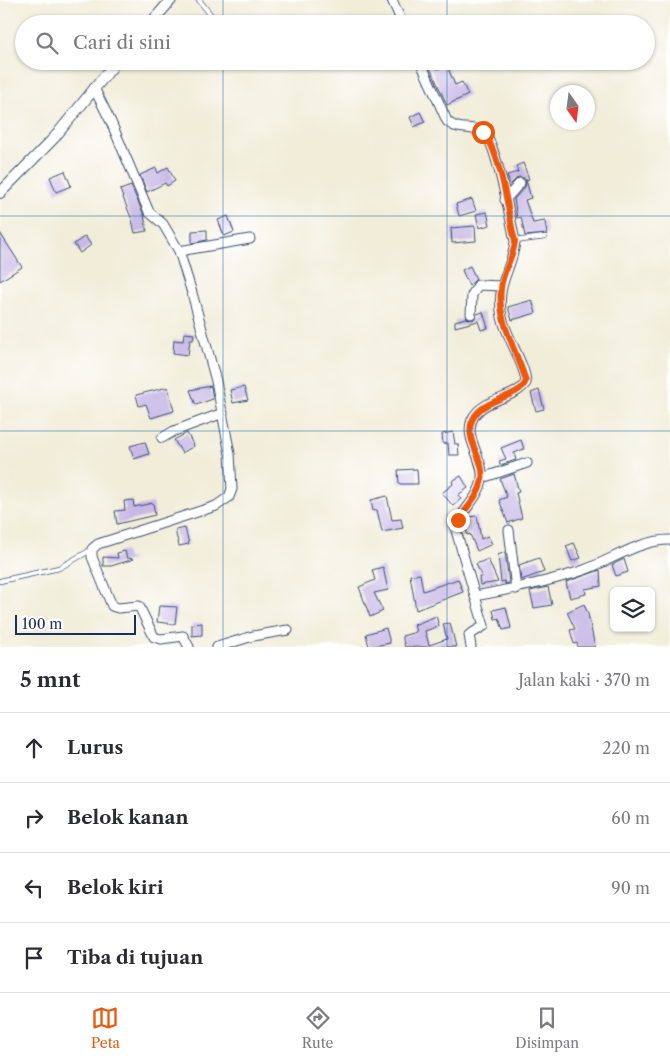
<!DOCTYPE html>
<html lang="id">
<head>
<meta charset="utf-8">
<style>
  :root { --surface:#fff; --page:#f2f2f3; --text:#2b2b33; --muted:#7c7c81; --line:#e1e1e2; --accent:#ea580c }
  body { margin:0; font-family:"Libre Caslon Text",serif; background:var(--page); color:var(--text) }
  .controls { position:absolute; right:15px; bottom:15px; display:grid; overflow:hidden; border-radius:8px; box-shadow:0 1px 4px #0004 }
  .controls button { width:45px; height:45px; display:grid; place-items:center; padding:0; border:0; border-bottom:1px solid var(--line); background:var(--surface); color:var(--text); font:25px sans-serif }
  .compass { position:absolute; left:550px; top:85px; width:45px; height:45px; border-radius:50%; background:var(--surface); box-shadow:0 1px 4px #0004; rotate:166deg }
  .scale { position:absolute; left:15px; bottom:12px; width:121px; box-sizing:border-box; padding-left:5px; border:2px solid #1b2f5e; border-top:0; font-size:14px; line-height:18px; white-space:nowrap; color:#1b2f5e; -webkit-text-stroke:4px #fff; paint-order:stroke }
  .stop { position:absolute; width:15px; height:15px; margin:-11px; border:4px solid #ea580c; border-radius:50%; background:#fff }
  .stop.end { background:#ea580c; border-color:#fff; box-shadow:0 1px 5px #0008 }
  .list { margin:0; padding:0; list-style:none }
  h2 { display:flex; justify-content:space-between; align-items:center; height:65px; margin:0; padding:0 20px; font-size:21px }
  h2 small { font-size:16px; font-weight:400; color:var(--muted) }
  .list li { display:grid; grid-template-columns:32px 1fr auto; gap:15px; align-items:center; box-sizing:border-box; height:70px; padding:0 20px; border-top:1px solid var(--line) }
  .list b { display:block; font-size:19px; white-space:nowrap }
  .list em { font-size:16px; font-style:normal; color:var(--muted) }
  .icon { flex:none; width:28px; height:28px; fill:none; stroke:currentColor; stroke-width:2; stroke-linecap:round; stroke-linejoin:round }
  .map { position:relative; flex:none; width:670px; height:647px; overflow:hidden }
  .search { position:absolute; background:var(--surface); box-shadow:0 1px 4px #0004; left:15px; right:15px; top:15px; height:55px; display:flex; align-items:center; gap:12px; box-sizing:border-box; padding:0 18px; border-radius:28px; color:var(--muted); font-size:19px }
  .sheet { height:345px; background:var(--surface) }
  nav { display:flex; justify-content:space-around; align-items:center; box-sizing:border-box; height:70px; border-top:1px solid var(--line); background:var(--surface); font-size:14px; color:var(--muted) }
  nav a { display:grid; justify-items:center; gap:2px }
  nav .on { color:var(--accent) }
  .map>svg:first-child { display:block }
  .building { fill:#c7b8e6 }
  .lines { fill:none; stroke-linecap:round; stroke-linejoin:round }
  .service-casing { stroke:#3b4c70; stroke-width:6 }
  .minor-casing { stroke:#3b4c70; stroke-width:11 }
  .tertiary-casing { stroke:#3b4c70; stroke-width:12 }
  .service { stroke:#fff; stroke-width:4.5 }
  .minor { stroke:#fff; stroke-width:9 }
  .tertiary { stroke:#fff; stroke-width:10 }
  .route { stroke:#ea580c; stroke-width:6 }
  .grid { fill:none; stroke:#1f6fb2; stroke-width:1; stroke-opacity:0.55 }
</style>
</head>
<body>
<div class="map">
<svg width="670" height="647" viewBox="0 0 670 647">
  <rect width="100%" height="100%" fill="#fff"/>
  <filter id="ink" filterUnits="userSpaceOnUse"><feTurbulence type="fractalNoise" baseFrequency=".02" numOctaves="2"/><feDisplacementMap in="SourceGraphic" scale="10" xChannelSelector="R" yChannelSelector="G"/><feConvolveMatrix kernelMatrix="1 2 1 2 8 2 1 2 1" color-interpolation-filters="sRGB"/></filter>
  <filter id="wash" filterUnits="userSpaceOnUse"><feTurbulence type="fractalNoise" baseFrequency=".0096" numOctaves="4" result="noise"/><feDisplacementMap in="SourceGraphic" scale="20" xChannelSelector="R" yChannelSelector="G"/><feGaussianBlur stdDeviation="1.12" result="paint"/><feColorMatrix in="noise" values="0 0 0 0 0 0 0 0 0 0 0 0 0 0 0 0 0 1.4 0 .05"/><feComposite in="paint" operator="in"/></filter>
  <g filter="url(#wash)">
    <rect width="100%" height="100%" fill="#f1edd9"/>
    <g id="blocks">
      <!-- building -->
      <g class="building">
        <path d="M427,61H439L434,65L437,69L447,66L455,85L462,82L468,95L447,105Z"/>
        <path d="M420,112L425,122L414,127L410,117Z"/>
        <path d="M523,163L529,179L526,180L531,198L525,200L533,223L545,221L547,234L525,236L521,217L517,218L514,199L525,187L526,181L524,178L518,177L510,185L507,175L518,172L516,166Z"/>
        <path d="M168,167L175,181L167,186L165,183L147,192L140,175L156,168L158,173Z"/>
        <path d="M65,171L71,186L56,192L50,177Z"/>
        <path d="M131,186L144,215L147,231L135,233L132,220L120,190Z"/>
        <path d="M472,199L476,211L459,216L456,204Z"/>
        <path d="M487,212L490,225L479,228L476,214Z"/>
        <path d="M228,216L234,232L224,236L218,220Z"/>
        <path d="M475,226L476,241L452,243L451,228Z"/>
        <path d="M207,230V240L192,243V231Z"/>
        <path d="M0,233L22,267L0,281Z"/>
        <path d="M85,236L91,245L80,253L74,244Z"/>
        <path d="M470,266L476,279L469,286L462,270Z"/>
        <path d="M532,300L536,313L512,320L508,307Z"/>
        <path d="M483,312L488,328L481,330L478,321L455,327V321L466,318L473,320L477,314Z"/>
        <path d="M184,333L194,334L193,340H190L188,355L173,353L174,340L183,341Z"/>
        <path d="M211,386L213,399L196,405L190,390Z"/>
        <path d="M168,387L174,411L151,418L146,404L139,406L136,395Z"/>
        <path d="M244,387L248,400L233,403L230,390Z"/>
        <path d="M539,390L544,409L536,411L531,393Z"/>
        <path d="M453,432L455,444H458L459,455H449L448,443L443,444L442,434Z"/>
        <path d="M187,433L194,446L182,453L174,440Z"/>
        <path d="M521,440L524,449L514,453L516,460L500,465L499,461L506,459L501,448Z"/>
        <path d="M145,442L149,454L134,459L130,446Z"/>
        <path d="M417,469L418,484H399L398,470Z"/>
        <path d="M514,474L519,492L516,493L522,518L508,523L499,500L507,497L500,479Z"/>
        <path d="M461,476L468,488L458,495L461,499L453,506L442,493L453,484L452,481Z"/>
        <path d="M387,496L392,520L401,519L403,528L382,532L377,510L373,511L371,500Z"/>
        <path d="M133,500L134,507L153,503L155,515L117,524L115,511L125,510L124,501Z"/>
        <path d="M477,516L481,539L488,536L492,544L477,551L470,534L467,535L466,520L468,517Z"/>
        <path d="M185,528L189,544L179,546L175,530Z"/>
        <path d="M574,543L581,558L572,561L566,546Z"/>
        <path d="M125,551L127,558L134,559L111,566H103V557L118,558L117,553Z"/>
        <path d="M505,552L509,583L505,584V581L501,582L498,555Z"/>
        <path d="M539,558L544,572L521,580L519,565Z"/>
        <path d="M488,559L498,582L480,585L479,577H482L476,564Z"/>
        <path d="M624,559L628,572L616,576L612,565Z"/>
        <path d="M383,567L388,590L374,593L383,611L370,617L359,587L375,580L372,570Z"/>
        <path d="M600,570L601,586L585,589L586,594L570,598L566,582Z"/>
        <path d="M420,574L423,591L458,579L463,592L416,610L410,575Z"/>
        <path d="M548,587L552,605L534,608L530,591Z"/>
        <path d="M584,604L588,614L595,647H578L577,643L574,644L570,630L575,629L567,612Z"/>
        <path d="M159,606L177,607L175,624L157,622Z"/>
        <path d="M506,607L511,628L503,630L499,618L495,619L493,610Z"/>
        <path d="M436,616L439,626L425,631L429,645L447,639L443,624L450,623L456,647H405L402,636L416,632L414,625Z"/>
        <path d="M202,623V635L192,636V624Z"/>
        <path d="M386,628L390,643L369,647L366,634Z"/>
      </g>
    </g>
  </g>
  <g filter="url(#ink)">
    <use href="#blocks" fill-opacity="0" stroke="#3b4c70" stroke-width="1"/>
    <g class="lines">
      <defs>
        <g id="service">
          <path d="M199,0L214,19"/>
          <path d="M515,241L545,237"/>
          <path d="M0,581L59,568L91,550"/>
        </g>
        <g id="minor">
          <path d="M392,0L403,24"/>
          <path d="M420,61L447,121C458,132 471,125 483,132C496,140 511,223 515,241C513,269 495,282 502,317C506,336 526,366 526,383C513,400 487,397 474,416C461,437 485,458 482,480C479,498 462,510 455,527L475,596C512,589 548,582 584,570C612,560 639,540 670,540"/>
          <path d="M94,88L111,122L149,212L163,224L179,251L192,293L216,381L230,454L232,489L229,497L216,506L98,544L92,549V557L112,606L118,608L139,606L154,637L161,639L183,636L189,647"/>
          <path d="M505,200L520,183"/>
          <path d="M179,251L250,239"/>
          <path d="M471,314L472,295L478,285L501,286"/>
          <path d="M162,438L174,431L223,413"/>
          <path d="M482,478L527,463"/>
          <path d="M509,530L516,589"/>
          <path d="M217,647L253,636L288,630"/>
          <path d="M471,647L469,635L484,626L475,596"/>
        </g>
        <g id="tertiary">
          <path d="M150,24L171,0"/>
          <path d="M0,193L54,138L117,61"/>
        </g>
      </defs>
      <!-- service casing -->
      <use href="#service" class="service-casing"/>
      <!-- minor casing -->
      <use href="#minor" class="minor-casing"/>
      <!-- tertiary casing -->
      <use href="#tertiary" class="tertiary-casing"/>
      <!-- service -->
      <use href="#service" class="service"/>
      <!-- minor -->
      <use href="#minor" class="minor"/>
      <!-- tertiary -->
      <use href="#tertiary" class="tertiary"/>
    </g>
  </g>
  <g class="lines" filter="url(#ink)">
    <!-- route -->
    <path class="route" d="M458,520C467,507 479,496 482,480C486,459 461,438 474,417C485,398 520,398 526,381C517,350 497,322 501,289C502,272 514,257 515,241C508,213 501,153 483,132"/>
  </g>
  <!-- grid -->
  <path class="grid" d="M223,0V24M447,0V24M223,61V647M447,61V647M0,216H670M0,431H670"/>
</svg>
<div class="controls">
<button><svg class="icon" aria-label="layers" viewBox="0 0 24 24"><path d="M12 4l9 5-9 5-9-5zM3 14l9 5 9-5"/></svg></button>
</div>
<svg class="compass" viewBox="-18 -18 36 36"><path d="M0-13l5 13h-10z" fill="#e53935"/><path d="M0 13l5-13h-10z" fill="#7c7c81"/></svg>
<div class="scale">100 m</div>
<div class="stop" style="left:483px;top:132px"></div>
<div class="stop end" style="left:458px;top:520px"></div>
<div class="search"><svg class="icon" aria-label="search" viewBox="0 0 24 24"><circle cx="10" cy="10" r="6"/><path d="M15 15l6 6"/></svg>Cari di sini</div>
</div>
<section class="sheet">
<h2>5 mnt<small>Jalan kaki · 370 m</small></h2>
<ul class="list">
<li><svg class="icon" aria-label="ahead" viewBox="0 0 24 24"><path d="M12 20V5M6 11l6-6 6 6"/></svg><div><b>Lurus</b></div><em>220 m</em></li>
<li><svg class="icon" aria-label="right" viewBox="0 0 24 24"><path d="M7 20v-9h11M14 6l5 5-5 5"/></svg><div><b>Belok kanan</b></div><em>60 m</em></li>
<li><svg class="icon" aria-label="left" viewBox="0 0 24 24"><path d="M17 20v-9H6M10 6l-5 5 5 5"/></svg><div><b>Belok kiri</b></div><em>90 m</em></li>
<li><svg class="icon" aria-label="arrive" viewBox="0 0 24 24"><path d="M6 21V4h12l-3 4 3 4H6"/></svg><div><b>Tiba di tujuan</b></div></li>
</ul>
</section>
<nav>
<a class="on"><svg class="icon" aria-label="map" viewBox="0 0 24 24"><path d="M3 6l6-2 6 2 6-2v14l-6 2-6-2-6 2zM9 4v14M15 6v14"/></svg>Peta</a>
<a><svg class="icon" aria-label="directions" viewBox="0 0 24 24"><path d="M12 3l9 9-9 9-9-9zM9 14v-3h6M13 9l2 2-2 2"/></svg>Rute</a>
<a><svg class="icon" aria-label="saved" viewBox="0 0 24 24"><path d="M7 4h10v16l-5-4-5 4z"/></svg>Disimpan</a>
</nav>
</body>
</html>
